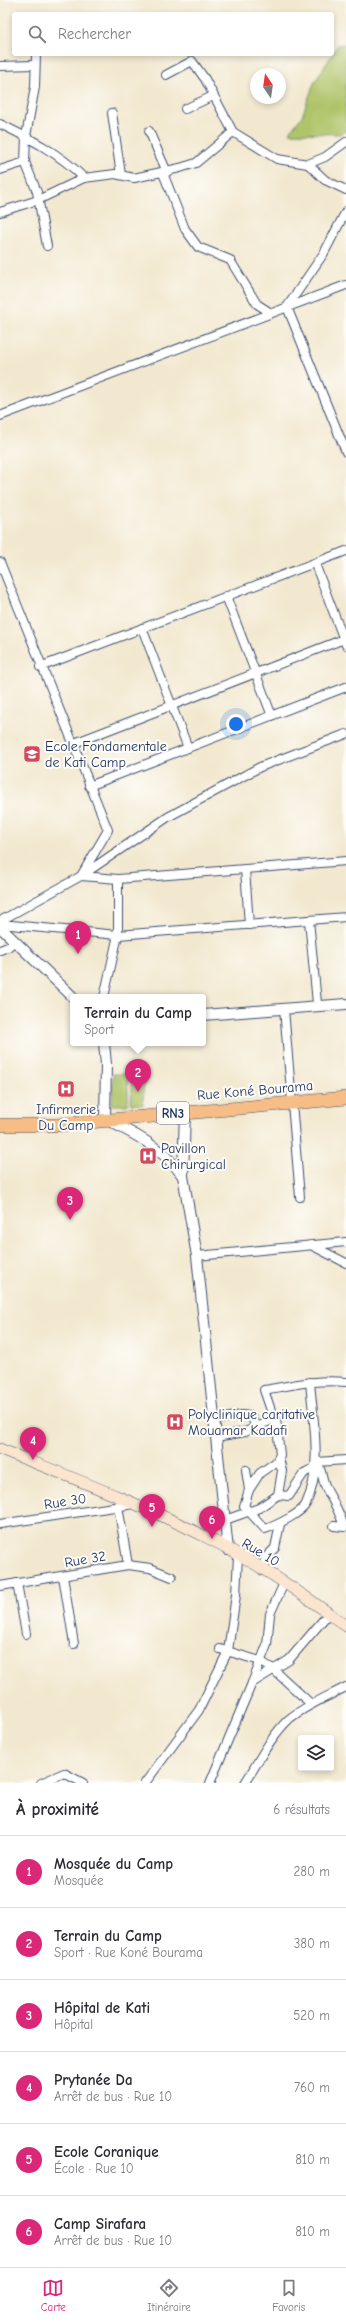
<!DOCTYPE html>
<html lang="fr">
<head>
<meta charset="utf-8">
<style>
  :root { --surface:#fff; --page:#f7f7f7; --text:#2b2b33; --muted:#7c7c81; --line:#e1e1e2; --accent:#db2777 }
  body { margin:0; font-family:"Comic Neue",sans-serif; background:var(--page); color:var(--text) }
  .controls { position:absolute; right:12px; bottom:12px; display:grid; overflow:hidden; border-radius:4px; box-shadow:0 2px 6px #0003 }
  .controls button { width:36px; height:36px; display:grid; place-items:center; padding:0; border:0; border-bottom:1px solid var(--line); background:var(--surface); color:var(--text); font:20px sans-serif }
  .compass { position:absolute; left:250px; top:68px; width:36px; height:36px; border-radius:50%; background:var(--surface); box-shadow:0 2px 6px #0003; rotate:347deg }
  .you { position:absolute; left:236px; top:724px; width:14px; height:14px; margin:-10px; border:3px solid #fff; border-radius:50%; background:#1a73e8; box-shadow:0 0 0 6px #1a73e833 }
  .badge { display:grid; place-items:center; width:26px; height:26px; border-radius:50%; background:var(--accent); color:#fff; font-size:13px; font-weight:700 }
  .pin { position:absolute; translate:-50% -33px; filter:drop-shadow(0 1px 2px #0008) }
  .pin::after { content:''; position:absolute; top:21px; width:14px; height:12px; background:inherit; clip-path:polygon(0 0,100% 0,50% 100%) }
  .popup { position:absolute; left:70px; top:994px; width:136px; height:52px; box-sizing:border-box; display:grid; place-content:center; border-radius:4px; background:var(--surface); filter:drop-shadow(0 1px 3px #0005); font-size:13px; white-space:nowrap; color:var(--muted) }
  .popup b { font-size:15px; color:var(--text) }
  .popup::after { content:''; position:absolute; left:50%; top:100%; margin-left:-8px; border:8px solid transparent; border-top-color:var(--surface) }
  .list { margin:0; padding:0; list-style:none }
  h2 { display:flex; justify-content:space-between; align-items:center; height:52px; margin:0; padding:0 16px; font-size:17px }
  h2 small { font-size:13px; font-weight:400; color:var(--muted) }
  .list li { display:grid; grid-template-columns:26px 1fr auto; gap:12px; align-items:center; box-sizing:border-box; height:72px; padding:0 16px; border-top:1px solid var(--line) }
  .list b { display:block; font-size:15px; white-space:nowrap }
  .list p { margin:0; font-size:13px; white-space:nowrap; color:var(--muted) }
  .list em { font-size:13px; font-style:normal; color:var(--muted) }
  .icon { flex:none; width:22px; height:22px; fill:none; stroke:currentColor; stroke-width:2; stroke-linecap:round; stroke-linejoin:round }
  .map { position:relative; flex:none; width:346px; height:1783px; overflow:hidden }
  .search { position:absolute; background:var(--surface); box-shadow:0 2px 6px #0003; left:12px; right:12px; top:12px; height:44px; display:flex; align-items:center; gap:10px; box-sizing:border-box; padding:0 14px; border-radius:4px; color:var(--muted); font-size:15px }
  .sheet { height:484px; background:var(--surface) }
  nav { display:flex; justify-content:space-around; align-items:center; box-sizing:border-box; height:56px; border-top:1px solid var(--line); background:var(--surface); font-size:11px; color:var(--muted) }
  nav a { display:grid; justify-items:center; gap:2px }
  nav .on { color:var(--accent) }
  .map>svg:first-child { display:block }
  .green { fill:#afc469; stroke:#657a64 }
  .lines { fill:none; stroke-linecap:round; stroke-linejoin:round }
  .minor-casing { stroke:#3b4b6f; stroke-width:10 }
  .tertiary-casing { stroke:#3b4b6f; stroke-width:12 }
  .secondary-casing { stroke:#3b4b6f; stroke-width:12 }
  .trunk-casing { stroke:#3b4b6f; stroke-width:14 }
  .minor { stroke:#fff; stroke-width:8 }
  .tertiary { stroke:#fff; stroke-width:10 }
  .secondary { stroke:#fbe5cf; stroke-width:11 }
  .trunk { stroke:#f6be86; stroke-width:13 }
  .labels { text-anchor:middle; stroke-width:4; stroke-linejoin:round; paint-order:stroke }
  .shield { fill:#fdfcf7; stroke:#5f6c8c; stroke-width:1 }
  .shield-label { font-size:13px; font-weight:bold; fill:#1b2f5e }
  .poi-label { font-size:14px; fill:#1b2f5e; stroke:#fdfcf7; text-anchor:start }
  .street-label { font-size:14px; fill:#1b2f5e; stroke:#fdfcf7 }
</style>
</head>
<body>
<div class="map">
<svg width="346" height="1783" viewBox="0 0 346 1783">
  <rect width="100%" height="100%" fill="#fdfcf7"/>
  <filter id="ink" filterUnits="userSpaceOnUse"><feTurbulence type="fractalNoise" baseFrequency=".025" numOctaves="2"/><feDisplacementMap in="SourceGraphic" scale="8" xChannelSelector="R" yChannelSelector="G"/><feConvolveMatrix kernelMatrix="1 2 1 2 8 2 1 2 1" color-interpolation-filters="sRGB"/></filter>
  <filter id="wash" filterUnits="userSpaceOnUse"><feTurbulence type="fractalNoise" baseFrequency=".012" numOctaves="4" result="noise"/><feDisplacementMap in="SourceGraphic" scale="16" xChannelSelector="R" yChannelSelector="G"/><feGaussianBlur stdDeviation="0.9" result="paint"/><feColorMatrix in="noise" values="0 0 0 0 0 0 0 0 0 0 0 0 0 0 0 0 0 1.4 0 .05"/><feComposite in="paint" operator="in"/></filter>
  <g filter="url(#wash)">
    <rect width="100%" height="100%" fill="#f2e8cf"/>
    <!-- green -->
    <g class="green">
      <path d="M346,44V131L341,134L289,133L302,116L314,83L338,45Z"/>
      <path d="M113,1074H128V1105H112Z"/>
      <path d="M132,1079H144L143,1105L131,1104Z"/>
    </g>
  </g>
  <g filter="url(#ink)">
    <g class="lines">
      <defs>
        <g id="minor">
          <path d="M36,54L35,87L26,136L25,162L37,192L47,246"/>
          <path d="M0,66L35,65"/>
          <path d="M166,75L192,61L205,79L233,132L277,159L308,164L325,157L346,142"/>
          <path d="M185,109L213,96"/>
          <path d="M112,113L121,175"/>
          <path d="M0,124C31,139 59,153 84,178"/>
          <path d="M149,131L167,172"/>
          <path d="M308,164L325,180L346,190"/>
          <path d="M0,170L25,162"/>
          <path d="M163,173L185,229L198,247L230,260L257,304L271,313"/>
          <path d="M346,211L324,253L287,307L346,452"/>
          <path d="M0,212L38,200L84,178L115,174L134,178L180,168L196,163L233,132"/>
          <path d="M0,416L346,285"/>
          <path d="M0,562L108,830L81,876L118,879L346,861"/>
          <path d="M315,564L346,645"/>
          <path d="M226,596L272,716"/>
          <path d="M142,628L188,748"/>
          <path d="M40,667L346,551"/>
          <path d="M72,744L344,639"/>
          <path d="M89,786L346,687"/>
          <path d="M245,869L249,925"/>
          <path d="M309,920L317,1003"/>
          <path d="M0,921L81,876L168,817L260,767L346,734"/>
          <path d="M0,924L118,935L346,917"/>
          <path d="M0,950L8,947L15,941"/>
          <path d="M104,997L118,935V879"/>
          <path d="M284,1009L300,1197"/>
          <path d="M311,1245L346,1263"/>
          <path d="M197,1256L346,1242"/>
          <path d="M214,1420L242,1415L251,1416L256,1427"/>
          <path d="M216,1437L245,1432L274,1419L264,1390C292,1385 318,1379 346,1382"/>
          <path d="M246,1470L249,1490L244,1506L265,1529C275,1526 302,1513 306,1504C323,1468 313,1420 310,1382"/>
          <path d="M249,1490L260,1473L276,1462L280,1455L276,1418L274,1419"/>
          <path d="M278,1495L289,1496L304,1473L316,1467"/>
          <path d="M118,1506L128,1565"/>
          <path d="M225,1520L259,1508L278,1495L282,1471L279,1457"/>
          <path d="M0,1524L134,1504"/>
          <path d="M334,1526L344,1527C340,1513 335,1504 328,1492C322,1482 323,1473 317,1462L346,1460"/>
          <path d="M263,1571L265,1558L275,1548L280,1524"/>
          <path d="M63,1576L74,1644"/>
          <path d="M17,1583L26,1634"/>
          <path d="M0,1586L128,1565L150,1568L172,1577"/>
          <path d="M220,1649L260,1661L273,1669L311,1704"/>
          <path d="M252,1683L267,1645L270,1614L284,1583"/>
          <path d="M41,1783L64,1773L83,1783"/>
          <path d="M145,1783L199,1710L228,1651L236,1595L238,1556"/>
          <path d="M210,1783L252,1683L289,1660L329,1613"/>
          <path d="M245,1783C258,1762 271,1736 289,1719C306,1705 327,1697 346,1687"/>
        </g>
        <g id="tertiary">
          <path d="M0,927L73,997"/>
          <path d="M203,1015L346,1004"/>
          <path d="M104,1043L106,1064L105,1119C135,1134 163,1148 183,1176"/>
          <path d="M185,1112L183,1176L197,1256L228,1550"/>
        </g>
        <path id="secondary" d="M0,1449C70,1477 141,1504 208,1538C256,1562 303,1594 346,1626"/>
        <path id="trunk" d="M0,1125H57L346,1098"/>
      </defs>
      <!-- minor casing -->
      <use href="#minor" class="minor-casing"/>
      <!-- tertiary casing -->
      <use href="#tertiary" class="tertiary-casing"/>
      <!-- secondary casing -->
      <use href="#secondary" class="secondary-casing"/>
      <!-- trunk casing -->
      <use href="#trunk" class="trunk-casing"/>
      <!-- minor -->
      <use href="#minor" class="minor"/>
      <!-- tertiary -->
      <use href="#tertiary" class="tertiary"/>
      <!-- secondary -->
      <use href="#secondary" class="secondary"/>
      <!-- trunk -->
      <use href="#trunk" class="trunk"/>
    </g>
  </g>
  <!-- icons -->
  <defs>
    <symbol id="school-square" viewBox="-11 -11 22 22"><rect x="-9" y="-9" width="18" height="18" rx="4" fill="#d1495b" stroke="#fdfcf7"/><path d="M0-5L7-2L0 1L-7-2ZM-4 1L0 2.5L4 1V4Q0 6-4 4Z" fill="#fff"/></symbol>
    <symbol id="hospital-square" viewBox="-11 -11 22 22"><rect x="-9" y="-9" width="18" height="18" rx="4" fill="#d1495b" stroke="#fdfcf7"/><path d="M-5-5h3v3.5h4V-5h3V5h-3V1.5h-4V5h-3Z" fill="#fff"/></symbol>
  </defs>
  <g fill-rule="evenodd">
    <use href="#school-square" x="22" y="744" width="20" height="20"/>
    <use href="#hospital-square" x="56" y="1079" width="20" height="20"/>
    <use href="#hospital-square" x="138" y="1146" width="20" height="20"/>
    <use href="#hospital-square" x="165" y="1412" width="20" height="20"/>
  </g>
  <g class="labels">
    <!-- shield labels -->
    <rect class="shield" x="157" y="1102" width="32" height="22" rx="3"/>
    <g class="shield-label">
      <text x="173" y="1118">RN3</text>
    </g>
    <!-- poi labels -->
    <g class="poi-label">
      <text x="45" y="751">Ecole Fondamentale<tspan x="45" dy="16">de Kati Camp</tspan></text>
      <text x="66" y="1114" text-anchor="middle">Infirmerie<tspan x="66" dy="16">Du Camp</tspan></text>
      <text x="161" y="1153">Pavillon<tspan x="161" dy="16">Chirurgical</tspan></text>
      <text x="188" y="1419">Polyclinique caritative<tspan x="188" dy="16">Mouamar Kadafi</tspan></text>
    </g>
    <!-- street labels -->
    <g class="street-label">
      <text transform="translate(255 1090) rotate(-5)" y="5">Rue Koné Bourama</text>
      <text transform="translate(65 1501) rotate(-9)" y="5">Rue 30</text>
      <text transform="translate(261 1552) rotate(31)" y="5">Rue 10</text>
      <text transform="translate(85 1559) rotate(-10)" y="5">Rue 32</text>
    </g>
  </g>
</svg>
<div class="controls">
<button><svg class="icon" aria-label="layers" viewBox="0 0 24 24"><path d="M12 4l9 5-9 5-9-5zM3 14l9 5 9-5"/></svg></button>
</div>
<svg class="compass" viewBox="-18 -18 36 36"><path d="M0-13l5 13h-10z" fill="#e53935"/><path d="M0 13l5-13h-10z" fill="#7c7c81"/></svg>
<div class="you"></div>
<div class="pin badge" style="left:78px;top:954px">1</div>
<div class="pin badge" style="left:138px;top:1092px">2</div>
<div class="popup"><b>Terrain du Camp</b>Sport</div>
<div class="pin badge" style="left:70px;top:1220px">3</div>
<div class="pin badge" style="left:33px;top:1460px">4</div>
<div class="pin badge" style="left:152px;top:1527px">5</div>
<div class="pin badge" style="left:212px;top:1539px">6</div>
<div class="search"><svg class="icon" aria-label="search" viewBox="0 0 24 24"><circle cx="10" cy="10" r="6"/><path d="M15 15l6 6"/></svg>Rechercher</div>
</div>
<section class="sheet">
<h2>À proximité<small>6 résultats</small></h2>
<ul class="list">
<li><span class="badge">1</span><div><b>Mosquée du Camp</b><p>Mosquée</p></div><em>280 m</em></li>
<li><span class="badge">2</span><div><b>Terrain du Camp</b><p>Sport · Rue Koné Bourama</p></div><em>380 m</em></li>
<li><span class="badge">3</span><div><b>Hôpital de Kati</b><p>Hôpital</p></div><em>520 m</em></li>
<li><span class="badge">4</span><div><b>Prytanée Da</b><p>Arrêt de bus · Rue 10</p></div><em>760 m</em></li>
<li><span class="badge">5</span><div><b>Ecole Coranique</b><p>École · Rue 10</p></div><em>810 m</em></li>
<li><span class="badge">6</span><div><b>Camp Sirafara</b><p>Arrêt de bus · Rue 10</p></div><em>810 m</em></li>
</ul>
</section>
<nav>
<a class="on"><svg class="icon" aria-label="map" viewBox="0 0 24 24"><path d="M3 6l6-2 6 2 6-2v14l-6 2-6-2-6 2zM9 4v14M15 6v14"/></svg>Carte</a>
<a><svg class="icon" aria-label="directions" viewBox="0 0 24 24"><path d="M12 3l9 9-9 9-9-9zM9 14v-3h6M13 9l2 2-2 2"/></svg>Itinéraire</a>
<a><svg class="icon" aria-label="saved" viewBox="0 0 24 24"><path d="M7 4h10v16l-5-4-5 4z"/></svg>Favoris</a>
</nav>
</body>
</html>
